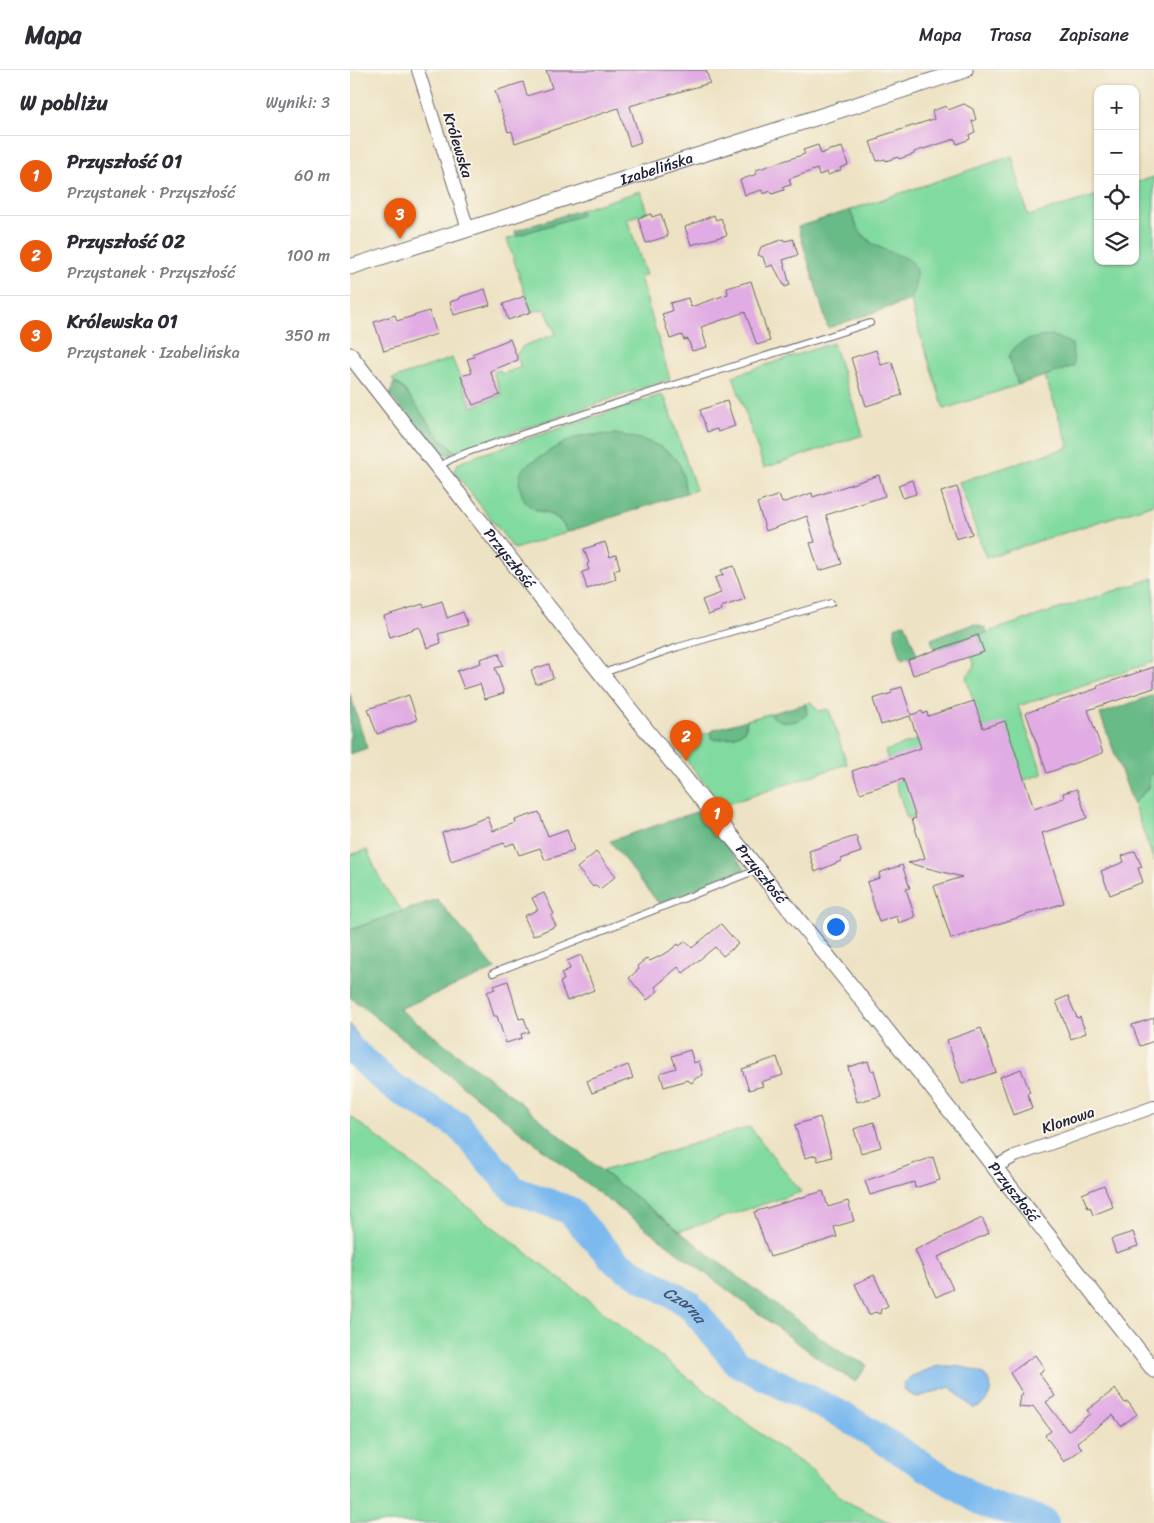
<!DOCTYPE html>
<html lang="pl">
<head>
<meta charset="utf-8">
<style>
  :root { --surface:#fff; --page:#f2f2f3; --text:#2b2b33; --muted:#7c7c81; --line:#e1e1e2; --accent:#ea580c }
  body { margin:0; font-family:Sriracha,sans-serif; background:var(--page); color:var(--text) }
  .controls { position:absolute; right:15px; top:15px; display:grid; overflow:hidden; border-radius:10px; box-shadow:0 1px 4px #0004 }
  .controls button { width:45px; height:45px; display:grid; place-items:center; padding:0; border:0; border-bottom:1px solid var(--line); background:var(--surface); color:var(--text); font:25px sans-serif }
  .you { position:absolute; left:485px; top:856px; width:18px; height:18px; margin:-12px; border:4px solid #fff; border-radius:50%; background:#1a73e8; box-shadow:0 0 0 8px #1a73e833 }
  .badge { display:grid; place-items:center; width:32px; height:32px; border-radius:50%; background:var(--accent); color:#fff; font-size:16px; font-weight:700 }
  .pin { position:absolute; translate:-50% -41px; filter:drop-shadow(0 1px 2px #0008) }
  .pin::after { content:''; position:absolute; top:26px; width:18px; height:15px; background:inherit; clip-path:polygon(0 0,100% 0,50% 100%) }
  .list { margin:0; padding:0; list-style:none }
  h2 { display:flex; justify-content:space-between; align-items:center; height:65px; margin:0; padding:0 20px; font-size:21px }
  h2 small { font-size:16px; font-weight:400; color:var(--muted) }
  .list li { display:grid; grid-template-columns:32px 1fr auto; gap:15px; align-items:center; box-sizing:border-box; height:80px; padding:0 20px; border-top:1px solid var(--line) }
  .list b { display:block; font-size:19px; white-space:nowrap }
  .list p { margin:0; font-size:16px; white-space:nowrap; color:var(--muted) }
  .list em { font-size:16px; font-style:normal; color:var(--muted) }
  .icon { flex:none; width:28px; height:28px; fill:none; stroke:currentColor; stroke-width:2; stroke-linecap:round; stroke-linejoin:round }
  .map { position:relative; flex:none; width:804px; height:1453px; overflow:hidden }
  header { display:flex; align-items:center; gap:30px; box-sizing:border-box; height:70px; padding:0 25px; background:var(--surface); border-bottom:1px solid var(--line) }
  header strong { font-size:24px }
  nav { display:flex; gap:28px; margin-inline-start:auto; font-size:18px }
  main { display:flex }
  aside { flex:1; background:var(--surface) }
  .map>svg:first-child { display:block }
  .green { fill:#81da9f; stroke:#527e6d }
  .forest { fill:#68ba86; stroke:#456e60 }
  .water { fill:#7bb9ee; stroke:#4e6e94 }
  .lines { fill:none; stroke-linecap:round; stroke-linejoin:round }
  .river { stroke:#7bb9ee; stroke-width:28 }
  .building { fill:#e1ace3 }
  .service-casing { stroke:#69656b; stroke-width:8 }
  .minor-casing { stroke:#69656b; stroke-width:14 }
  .tertiary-casing { stroke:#69656b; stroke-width:17 }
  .service { stroke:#fff; stroke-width:6 }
  .minor { stroke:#fff; stroke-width:12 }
  .tertiary { stroke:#fff; stroke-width:15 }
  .labels { text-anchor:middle; stroke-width:4; stroke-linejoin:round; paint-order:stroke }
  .street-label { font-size:15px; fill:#22223b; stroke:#fbf7ec }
  .water-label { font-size:16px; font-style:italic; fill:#41577a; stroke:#fbf7ec }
</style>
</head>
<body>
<header>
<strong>Mapa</strong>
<nav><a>Mapa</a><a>Trasa</a><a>Zapisane</a></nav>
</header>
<main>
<aside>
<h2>W pobliżu<small>Wyniki: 3</small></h2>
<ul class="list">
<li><span class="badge">1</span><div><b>Przyszłość 01</b><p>Przystanek · Przyszłość</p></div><em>60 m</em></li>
<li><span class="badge">2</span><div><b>Przyszłość 02</b><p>Przystanek · Przyszłość</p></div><em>100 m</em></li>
<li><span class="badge">3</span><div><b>Królewska 01</b><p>Przystanek · Izabelińska</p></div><em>350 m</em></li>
</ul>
</aside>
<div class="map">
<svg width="804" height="1453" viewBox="0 0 804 1453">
  <rect width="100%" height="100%" fill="#fbf7ec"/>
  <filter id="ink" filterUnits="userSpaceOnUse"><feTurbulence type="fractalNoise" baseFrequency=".02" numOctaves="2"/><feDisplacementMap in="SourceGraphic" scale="10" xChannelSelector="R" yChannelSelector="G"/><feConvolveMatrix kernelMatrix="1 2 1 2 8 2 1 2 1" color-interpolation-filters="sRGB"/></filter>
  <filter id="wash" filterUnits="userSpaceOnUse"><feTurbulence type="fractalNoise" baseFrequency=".0096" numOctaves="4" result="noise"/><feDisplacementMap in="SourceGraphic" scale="20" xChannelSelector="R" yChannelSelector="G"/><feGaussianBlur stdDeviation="1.12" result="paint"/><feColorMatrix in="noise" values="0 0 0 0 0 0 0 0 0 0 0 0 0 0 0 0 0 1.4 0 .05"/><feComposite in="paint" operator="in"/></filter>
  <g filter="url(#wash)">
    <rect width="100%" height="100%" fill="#ede2c3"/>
    <!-- green -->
    <g class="green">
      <path d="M662,86L678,146L748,125V191H785V113L804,107V434L636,488L609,412L719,377L695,306L724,296L659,287L668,315L594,339L565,249L561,230L565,219L541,183L523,174L507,159L500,140Z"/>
      <path d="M290,121L297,142L277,149L296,205L290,207L320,309L105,382L99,375L89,367L53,318L42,309L102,288L122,337L152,325L143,302L150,300L152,304L171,297L166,285L173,276L206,264L195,239L181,242L157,169L232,145L230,140Z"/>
      <path d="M483,273L513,365L414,398L383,306Z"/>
      <path d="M311,325L315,328L346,420L336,423L330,395L294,371L264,364L230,366L187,389L186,440L208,448L218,462L164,479L104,401L107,394L123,387Z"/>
      <path d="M804,508V592L668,636L693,704L557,748L535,681L629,649L616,607L625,596L621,586L633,582L628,565Z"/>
      <path d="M461,632L468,641L479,639L497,694L372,736L328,679C335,667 348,666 361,662V668C369,671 392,667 396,658C397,656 396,653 397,650L422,643V646L458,639L455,634Z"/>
      <path d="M804,701V791L783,733C789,728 794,724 798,717C800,711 799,705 804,701Z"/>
      <path d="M17,780C28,806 34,819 53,841L0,860V785Z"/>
      <path d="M0,1046L421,1372L463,1401L493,1430L541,1453H0Z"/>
      <path d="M400,1057L451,1122L330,1161L252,1101Z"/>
    </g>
    <!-- forest -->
    <g class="forest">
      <path d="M230,140L232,145L166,166L165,161Z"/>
      <path d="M500,140C505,152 508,162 518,170C545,193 580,176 561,230L478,258L448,157Z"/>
      <path d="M702,265L722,274L724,296L668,315L659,287C667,268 683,269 702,265Z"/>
      <path d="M44,312C60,321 75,351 88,366C94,372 100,376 105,382L98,385L86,382L40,325Z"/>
      <path d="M264,364C287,367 319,374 330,396C334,404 334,415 336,423L218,462C215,458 212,452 208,449C193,435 177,448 170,418C168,411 170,402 175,396L217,371L230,366Z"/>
      <path d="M555,553L567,585L552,590L545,566V557Z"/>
      <path d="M624,554L635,558L637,563L584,580L581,569Z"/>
      <path d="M0,624L17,678L0,684Z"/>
      <path d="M804,625V701C799,705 800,711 798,717C794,724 789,728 783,733L750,644Z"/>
      <path d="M455,634L457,644C447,654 433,655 422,646V643Z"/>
      <path d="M397,650C395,668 381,667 365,670L361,668V662L365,659Z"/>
      <path d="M349,741L395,799L309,834L260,771Z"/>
      <path d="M87,829L145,899L49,939L161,1025L252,1101L388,1207L489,1281L517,1295L506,1312L477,1295L233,1111L0,927V860Z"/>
    </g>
    <!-- water -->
    <g class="water">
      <path d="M0,954L39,1014L0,988Z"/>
      <path d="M587,1296C601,1296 618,1296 631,1303C648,1311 640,1336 623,1338L600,1317L568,1327L563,1326L554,1319L553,1314L560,1307Z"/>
    </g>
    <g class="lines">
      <!-- river -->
      <path class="river" id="s1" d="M0,978L39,1014L109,1056L164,1120L219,1140L267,1193L339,1234L387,1293L494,1346L635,1434L689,1449L695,1453"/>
    </g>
    <g id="blocks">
      <!-- building -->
      <g class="building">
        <path d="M196,0H356L360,13L280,36L291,72L280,76L268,38L165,73L162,61L158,62L145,21L173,12L177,26L202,18Z"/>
        <path d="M614,34L623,39L626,50L622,51L625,62L619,65L620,69L607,74L605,69L564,82V84L549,89L548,87L536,91L535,89L527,91L520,72L529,69L528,67L584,49L582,41L596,36L598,40Z"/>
        <path d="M468,75L471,84L482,79V80L492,77L498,95L490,98L491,100L478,105L477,102L469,105L467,99L439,109L441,115L433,117L434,120L422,124L421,121L413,124L412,120L395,125L390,110L407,104L406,100L455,84L453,80Z"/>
        <path d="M301,144L302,147L311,144L318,166L296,173L288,148Z"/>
        <path d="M364,145L366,150L371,148L377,165L341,175L335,157Z"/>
        <path d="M434,169L435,171L443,169L448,185L433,190L440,215L435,217L423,195L416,197L413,187L408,185L411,177Z"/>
        <path d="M401,211L420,271L407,275L395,242L351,257L357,277L342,281L338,269L334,270L332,265L320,269L312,244L322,241L320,233L338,228L341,237L378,224L377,218Z"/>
        <path d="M135,219L140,235L104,245L100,232L110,229V227Z"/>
        <path d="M175,226L181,242L158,250L153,234Z"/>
        <path d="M79,241L87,264L34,281L24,252L45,245L47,251Z"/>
        <path d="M160,269L168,290L140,301L150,325L123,335L111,306L122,303L117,289L124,287L122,284Z"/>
        <path d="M526,280L531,295L542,292L552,325L516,336L501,288Z"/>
        <path d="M377,331L385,356L368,362L367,359L357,362L350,340Z"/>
        <path d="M529,405L535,426L476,445L492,494L469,501L460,473L465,472L457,446L416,461L407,433L429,425L432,433L462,423L463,427Z"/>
        <path d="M562,410L566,424L553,428L548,415Z"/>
        <path d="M607,417L622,464L606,469L591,422Z"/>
        <path d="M255,472L260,487L266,485L270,498L264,500L266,509L237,519L232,502L239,500L237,494L239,493L234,479Z"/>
        <path d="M384,496L395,529L371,537L372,540L358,545L352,530L371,523L365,508L373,505L371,500Z"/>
        <path d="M92,531L97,548L113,542L118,555L88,564L91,573L77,578L70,557L40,567L34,546L73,534L74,537Z"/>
        <path d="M628,565L634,582L563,605L558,590Z"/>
        <path d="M149,583L153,596L145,598L154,623L135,629L130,614L114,619L107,601L131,593L130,589Z"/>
        <path d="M199,594L203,608L186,614L181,600Z"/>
        <path d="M804,597V618L738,640L753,683L697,703L676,643L748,618L747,616Z"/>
        <path d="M552,617L561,645L572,641L573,644L577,642L578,646L624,631L633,658L655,651L684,739L714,728L713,723L727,719L737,748L692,763L714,833L601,869L584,816L612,807L558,793L575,788L562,749L566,748L553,709L510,723L502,701L571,678L560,646L531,655L523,629L542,623L541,620Z"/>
        <path d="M59,625L67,650L27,664L18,639Z"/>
        <path d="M189,742L198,766L217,759L224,781L195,790L190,778L169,785L164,773L156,776L154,773L101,791L92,763L138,747L143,761L166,753L165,750Z"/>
        <path d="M506,766L511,782L491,789V791L465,802L459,781Z"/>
        <path d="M785,781L792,797L788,798L793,812L760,825L751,801L774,792L772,786Z"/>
        <path d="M246,782L266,806L250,819L246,815L243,817L227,798Z"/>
        <path d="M552,795L560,818L556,819L565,847L549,853L547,846L529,852L517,812L530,808L529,803Z"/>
        <path d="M194,823L204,844L201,846L206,856L183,866L174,846L188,840L182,828Z"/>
        <path d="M371,854L388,874L373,886L365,877L333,903L328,897L305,917L308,921L297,930L279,908L289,899L287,896L297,888L300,891L318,882L328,874L329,876L336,871L342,878Z"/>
        <path d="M231,885L244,920L217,931L210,912L214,910L211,903L220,899L217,891Z"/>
        <path d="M158,911L169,949L174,948L179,962L171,964L172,968L156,973L147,946H144L137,922L145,919L144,916Z"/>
        <path d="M718,926L727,948L730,947L736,963L721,969L706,931Z"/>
        <path d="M804,948V971L790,976L782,955Z"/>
        <path d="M631,958L646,1002L612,1014L597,970Z"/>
        <path d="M340,980L344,993L349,991L353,1005L346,1008L342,1013L337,1010L314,1017L310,1003L326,998L322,986Z"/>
        <path d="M427,987L433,1005L411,1012L413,1016L399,1020L392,999Z"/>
        <path d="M518,991L521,1001L524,1000L531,1026L507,1032L498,997Z"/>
        <path d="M278,995L283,1008L242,1023L237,1011Z"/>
        <path d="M671,999L680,1022L677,1023L682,1038L663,1045L650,1007Z"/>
        <path d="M470,1047L482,1087L468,1091L466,1085L455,1088L445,1055Z"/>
        <path d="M524,1052L531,1077L511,1083L504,1059Z"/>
        <path d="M583,1087L590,1110L565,1118L564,1112L520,1125L515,1111Z"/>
        <path d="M754,1115L763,1137L743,1145L740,1137L738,1138L732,1124Z"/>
        <path d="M473,1121L478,1137L498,1131L504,1151L484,1157L487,1167L420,1187L404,1142Z"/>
        <path d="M632,1148L639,1163L588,1187L603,1219L586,1227L565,1180Z"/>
        <path d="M783,1162L788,1176L766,1183L761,1169Z"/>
        <path d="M524,1205L538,1236L531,1239L530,1244L525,1242L519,1245L505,1214Z"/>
        <path d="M685,1285L695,1299L689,1303L705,1326L696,1332L718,1361L740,1344L737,1340L765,1319L775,1333L778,1332L787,1344L771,1356L763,1345L727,1372L732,1379L714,1392L695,1365L701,1361L683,1336L680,1338L669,1337L671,1325L673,1324L660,1303Z"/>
      </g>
    </g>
  </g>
  <g filter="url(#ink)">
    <use href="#blocks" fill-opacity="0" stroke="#69656b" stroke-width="1"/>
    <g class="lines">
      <defs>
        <g id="service">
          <path d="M88,397L105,387L121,381L267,333L520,253"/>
          <path d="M253,603L328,577L481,533"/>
          <path d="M143,903L407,800"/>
        </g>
        <g id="minor">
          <path d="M68,0L118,159"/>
          <path d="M645,1097L665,1086L804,1037"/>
        </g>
        <g id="tertiary">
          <path id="s2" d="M0,197L615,0"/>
          <path id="s3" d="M0,285C165,498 334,707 502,917C604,1044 703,1173 804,1300"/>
        </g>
      </defs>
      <!-- service casing -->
      <use href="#service" class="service-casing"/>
      <!-- minor casing -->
      <use href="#minor" class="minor-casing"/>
      <!-- tertiary casing -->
      <use href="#tertiary" class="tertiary-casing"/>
      <!-- service -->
      <use href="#service" class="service"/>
      <!-- minor -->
      <use href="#minor" class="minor"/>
      <!-- tertiary -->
      <use href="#tertiary" class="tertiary"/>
    </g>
  </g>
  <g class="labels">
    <!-- street labels -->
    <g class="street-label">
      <text transform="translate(108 75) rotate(73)" y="5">Królewska</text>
      <text dy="5" stroke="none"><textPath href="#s2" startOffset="322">Izabelińska</textPath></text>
      <text dy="5" stroke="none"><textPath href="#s3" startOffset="258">Przyszłość</textPath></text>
      <text dy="5" stroke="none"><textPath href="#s3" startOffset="662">Przyszłość</textPath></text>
      <text transform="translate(718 1050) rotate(-19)" y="5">Klonowa</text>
      <text dy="5" stroke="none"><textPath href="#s3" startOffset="1068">Przyszłość</textPath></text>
    </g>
    <!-- water labels -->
    <g class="water-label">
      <text dy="6" stroke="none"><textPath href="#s1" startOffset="429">Czarna</textPath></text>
    </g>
  </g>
</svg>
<div class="controls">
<button>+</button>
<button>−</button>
<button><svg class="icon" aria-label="locate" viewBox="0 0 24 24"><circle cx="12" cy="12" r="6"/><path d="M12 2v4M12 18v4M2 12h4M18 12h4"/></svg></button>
<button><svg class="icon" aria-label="layers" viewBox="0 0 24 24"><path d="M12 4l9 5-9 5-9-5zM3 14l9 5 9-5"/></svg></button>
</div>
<div class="you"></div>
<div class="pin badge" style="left:367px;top:768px">1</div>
<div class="pin badge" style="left:336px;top:691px">2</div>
<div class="pin badge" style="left:50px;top:169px">3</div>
</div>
</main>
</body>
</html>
